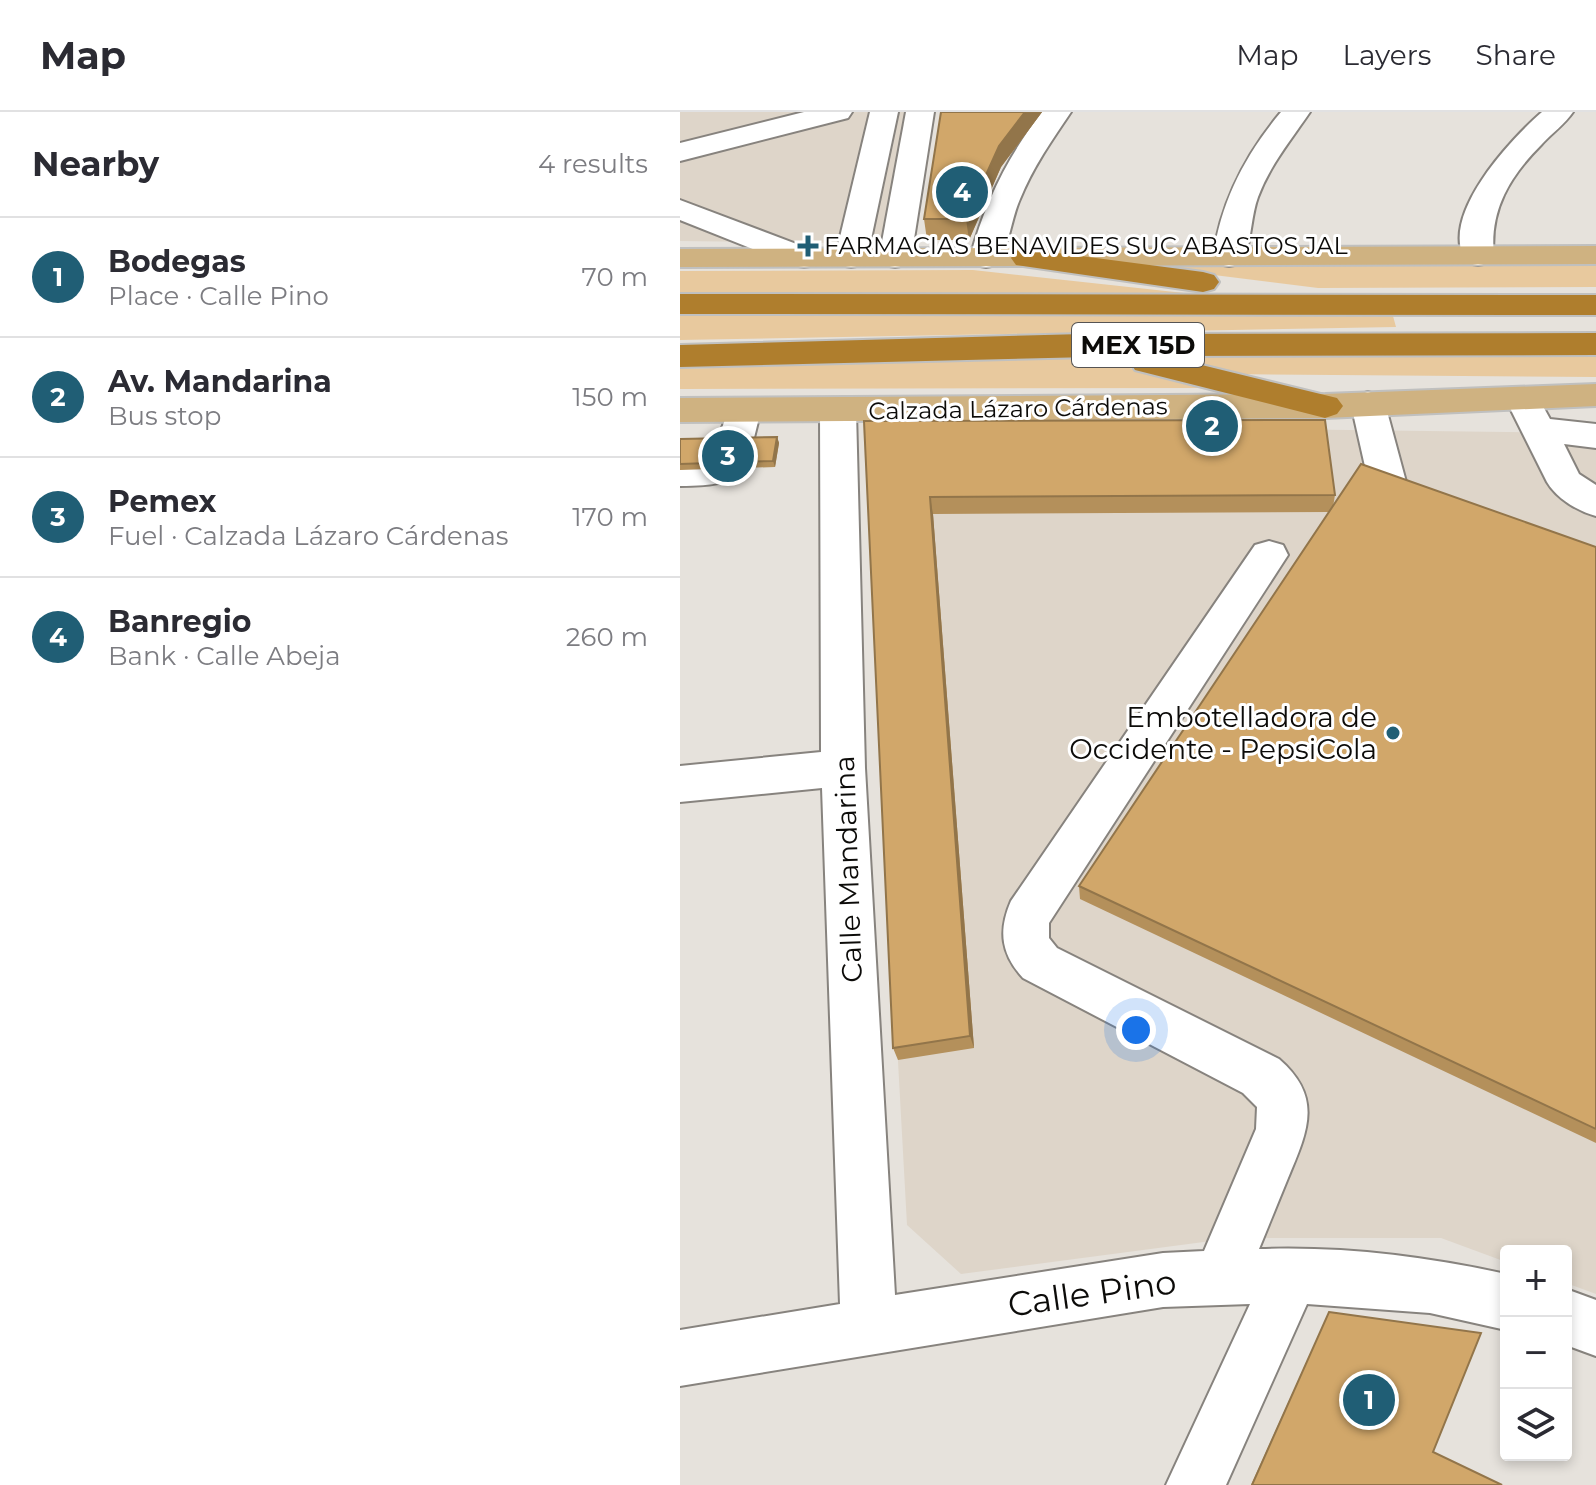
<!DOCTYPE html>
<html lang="en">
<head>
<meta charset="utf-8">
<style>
  :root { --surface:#fff; --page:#f7f7f7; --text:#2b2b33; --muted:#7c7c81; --line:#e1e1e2; --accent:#205e75 }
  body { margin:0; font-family:Montserrat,sans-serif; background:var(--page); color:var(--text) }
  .controls { position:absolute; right:24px; bottom:24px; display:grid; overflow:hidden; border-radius:8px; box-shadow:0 4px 12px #0003 }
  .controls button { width:72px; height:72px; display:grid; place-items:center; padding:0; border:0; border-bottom:2px solid var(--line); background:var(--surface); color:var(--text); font:40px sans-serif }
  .you { position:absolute; left:456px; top:918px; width:28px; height:28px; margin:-20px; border:6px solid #fff; border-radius:50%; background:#1a73e8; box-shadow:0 0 0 12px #1a73e833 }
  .badge { display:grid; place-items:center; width:52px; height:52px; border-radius:50%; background:var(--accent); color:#fff; font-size:26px; font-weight:700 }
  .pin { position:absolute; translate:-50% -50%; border:4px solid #fff; box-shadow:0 2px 8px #0006 }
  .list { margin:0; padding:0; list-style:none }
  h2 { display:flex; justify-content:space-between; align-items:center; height:104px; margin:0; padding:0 32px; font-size:34px }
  h2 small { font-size:26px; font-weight:400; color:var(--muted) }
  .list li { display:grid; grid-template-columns:52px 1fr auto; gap:24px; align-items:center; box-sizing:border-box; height:120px; padding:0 32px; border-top:2px solid var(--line) }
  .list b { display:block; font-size:30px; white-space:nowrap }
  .list p { margin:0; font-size:26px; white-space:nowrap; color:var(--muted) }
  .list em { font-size:26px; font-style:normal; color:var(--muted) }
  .icon { flex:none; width:44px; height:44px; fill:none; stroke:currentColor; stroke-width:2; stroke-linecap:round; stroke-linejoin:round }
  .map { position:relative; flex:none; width:916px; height:1373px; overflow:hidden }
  header { display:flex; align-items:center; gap:48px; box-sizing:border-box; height:112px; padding:0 40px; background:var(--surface); border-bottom:2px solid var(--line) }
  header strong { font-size:38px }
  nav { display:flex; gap:44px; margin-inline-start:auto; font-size:28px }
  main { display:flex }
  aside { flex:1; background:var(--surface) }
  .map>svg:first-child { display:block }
  .built { fill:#ded5c9 }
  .green { fill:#e8c99e }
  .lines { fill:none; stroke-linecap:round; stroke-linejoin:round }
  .minor-casing { stroke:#87837e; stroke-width:4 }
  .major-casing { stroke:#c0c0bf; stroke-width:4 }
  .highway-casing { stroke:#c0c0bf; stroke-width:4 }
  .minor { fill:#fff; fill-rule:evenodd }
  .major { fill:#cfb281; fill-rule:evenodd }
  .highway { fill:#af7e2d; fill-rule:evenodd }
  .wall { fill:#b4905b }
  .shaded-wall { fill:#92754a }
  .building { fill:#d1a76a; stroke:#92754a; stroke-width:2 }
  .poi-dot { fill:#205e75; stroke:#fff; stroke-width:3 }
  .labels { text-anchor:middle; stroke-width:6; stroke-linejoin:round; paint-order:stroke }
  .far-poi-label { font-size:24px; fill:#0c0b09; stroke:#fff; text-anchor:start }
  .far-street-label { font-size:24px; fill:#0c0b09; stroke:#fff }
  .shield { fill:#fff; stroke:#555453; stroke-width:2 }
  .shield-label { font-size:26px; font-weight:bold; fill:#0c0b09 }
  .poi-label { font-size:28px; fill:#0c0b09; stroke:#fff; text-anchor:end }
  .street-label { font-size:28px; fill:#0c0b09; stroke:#fff }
  .near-street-label { font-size:34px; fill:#0c0b09; stroke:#fff }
</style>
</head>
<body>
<header>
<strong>Map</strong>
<nav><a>Map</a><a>Layers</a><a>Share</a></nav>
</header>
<main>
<aside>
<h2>Nearby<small>4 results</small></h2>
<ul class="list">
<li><span class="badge">1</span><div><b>Bodegas</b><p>Place · Calle Pino</p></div><em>70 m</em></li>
<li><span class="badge">2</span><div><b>Av. Mandarina</b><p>Bus stop</p></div><em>150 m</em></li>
<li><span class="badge">3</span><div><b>Pemex</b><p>Fuel · Calzada Lázaro Cárdenas</p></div><em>170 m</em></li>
<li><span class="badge">4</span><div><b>Banregio</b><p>Bank · Calle Abeja</p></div><em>260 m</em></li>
</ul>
</aside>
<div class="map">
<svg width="916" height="1373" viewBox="0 0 916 1373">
  <rect width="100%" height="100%" fill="#e6e2dc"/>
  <!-- built -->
  <g class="built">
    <path d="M0,0H250L226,132L0,129Z"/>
    <path d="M183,312L916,321V1182L886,1171V1139H826V1150L761,1126H554L281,1162L227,1113Z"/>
  </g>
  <!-- green -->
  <g class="green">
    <path d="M916,152V175L638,176L470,155Z"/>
    <path d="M293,158L504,181H0V159Z"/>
    <path d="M0,203L713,204L716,215L0,228Z"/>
    <path d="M916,239V265L541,262L456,242Z"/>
    <path d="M403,245L534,276L0,277V257Z"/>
  </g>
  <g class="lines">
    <defs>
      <g id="minor">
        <path d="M124,0H172L168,6L0,49V31Z"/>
        <path d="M190,0H218L187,146L182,153L171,155L160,153L155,146Z"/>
        <path d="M226,0H254L231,146L226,153L215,155L204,153L199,146Z"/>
        <path d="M362,0H391C372,28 353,55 340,87C331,107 329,135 317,153L306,155L295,153L290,146C304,92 328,44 362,0Z"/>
        <path d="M601,0H630C611,28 590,53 578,85C570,106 572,135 560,152L549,154L538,152L533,145C541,89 565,43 601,0Z"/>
        <path d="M862,0H893C885,12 872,21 862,32C830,64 809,98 814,144L809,151L798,153L787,151C756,106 831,27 862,0Z"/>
        <path d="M0,88L135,139L140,146L135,153L124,155L113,153L0,108Z"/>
        <path d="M842,275L854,278L870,307L916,312V336L884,332L899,362L916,373V404C898,399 877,387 867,370L825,286L830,278Z"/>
        <path d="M688,280L700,284L705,292L729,381L723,390L710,394L697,390L691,381L671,292L676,284Z"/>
        <path d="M63,286L75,290L81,298C65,358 71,374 0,374V348L32,345L51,290Z"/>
        <path d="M158,287L170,291L176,299L185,656L215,1183L483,1141L524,1139L576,1017L577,995L563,981L343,866C321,842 318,819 331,789L575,433L589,429L603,433L608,443L369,811V826L377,836L599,947C644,986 627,1020 608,1066C598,1090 589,1113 579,1137C662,1134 745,1144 826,1162V1218L750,1201L627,1192L546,1373H486L570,1192L483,1195L0,1274V1218L160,1192L142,676L0,690V654L141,640L140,299L146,291Z"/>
        <path d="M886,1177L916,1188V1244L886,1233Z"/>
      </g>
      <g id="major">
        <path d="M916,134V152L0,155V137Z"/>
        <path d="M916,272V294L645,306L0,310V286L645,282Z"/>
      </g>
      <g id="highway">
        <path d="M347,137L523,160L534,163L539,170L534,177L523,180L336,153L331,146L336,139Z"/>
        <path d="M0,182L916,183V203L0,202Z"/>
        <path d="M916,221V243L485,244L657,286L663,294L657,302L645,306L455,258L450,250L454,244L0,255V233L403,222Z"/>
      </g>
    </defs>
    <!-- minor casing -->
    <use href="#minor" class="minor-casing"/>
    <!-- major casing -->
    <use href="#major" class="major-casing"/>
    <!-- highway casing -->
    <use href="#highway" class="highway-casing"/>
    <!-- minor -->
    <use href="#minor" class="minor"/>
    <!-- major -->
    <use href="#major" class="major"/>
    <!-- highway -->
    <use href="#highway" class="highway"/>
  </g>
  <!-- wall -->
  <g class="wall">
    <path d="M261,0H362L321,55L289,128H247L244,107Z"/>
    <path d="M184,309L655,383L653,395L916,435V1031L400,787L399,774L649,400L253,402L294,936L218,948L213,936Z"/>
    <path d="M97,325L99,331L95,355L0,358V327Z"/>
    <path d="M649,1200L753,1340L822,1373H571Z"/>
  </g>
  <!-- shaded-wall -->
  <g class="shaded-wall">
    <path d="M345,0H362L321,55L289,128L286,107L319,34Z"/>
    <path d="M97,325L99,331L95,355L93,349Z"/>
    <path d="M250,385L253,402L294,936L290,924Z"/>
  </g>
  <!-- building -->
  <g class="building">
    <path d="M261,0H345L319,34L286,107H244Z"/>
    <path d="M645,308L655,383L250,385L290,924L213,936L184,309Z"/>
    <path d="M97,325L93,349L0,352V327Z"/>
    <path d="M681,352L916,435V1017L399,774Z"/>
    <path d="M649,1200L801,1221L753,1340L822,1373H572Z"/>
  </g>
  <!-- markers -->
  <g class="poi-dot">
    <path d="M124 122h8v8h8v8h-8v8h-8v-8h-8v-8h8z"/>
    <circle cx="713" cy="621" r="8"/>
  </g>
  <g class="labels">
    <!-- far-poi labels -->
    <g class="far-poi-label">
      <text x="144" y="142">FARMACIAS BENAVIDES SUC ABASTOS JAL</text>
    </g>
    <!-- far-street labels -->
    <g class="far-street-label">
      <text transform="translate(338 297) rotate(-1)" y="8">Calzada Lázaro Cárdenas</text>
    </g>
    <!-- shield labels -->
    <rect class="shield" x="392" y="211" width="132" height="44" rx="6"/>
    <g class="shield-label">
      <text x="458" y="242">MEX 15D</text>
    </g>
    <!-- poi labels -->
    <g class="poi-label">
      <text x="697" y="615">Embotelladora de<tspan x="697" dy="32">Occidente - PepsiCola</tspan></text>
    </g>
    <!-- street labels -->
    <g class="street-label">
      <text transform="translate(168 757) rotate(-92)" y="10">Calle Mandarina</text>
    </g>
    <!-- near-street labels -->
    <g class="near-street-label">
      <text transform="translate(412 1181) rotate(-8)" y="12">Calle Pino</text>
    </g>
  </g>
</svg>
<div class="controls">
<button>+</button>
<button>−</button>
<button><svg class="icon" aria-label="layers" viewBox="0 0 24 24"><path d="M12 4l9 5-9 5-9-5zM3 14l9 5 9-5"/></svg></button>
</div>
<div class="you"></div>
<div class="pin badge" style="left:689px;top:1288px">1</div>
<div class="pin badge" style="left:532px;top:314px">2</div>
<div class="pin badge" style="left:48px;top:344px">3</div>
<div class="pin badge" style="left:282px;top:80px">4</div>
</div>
</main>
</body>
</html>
